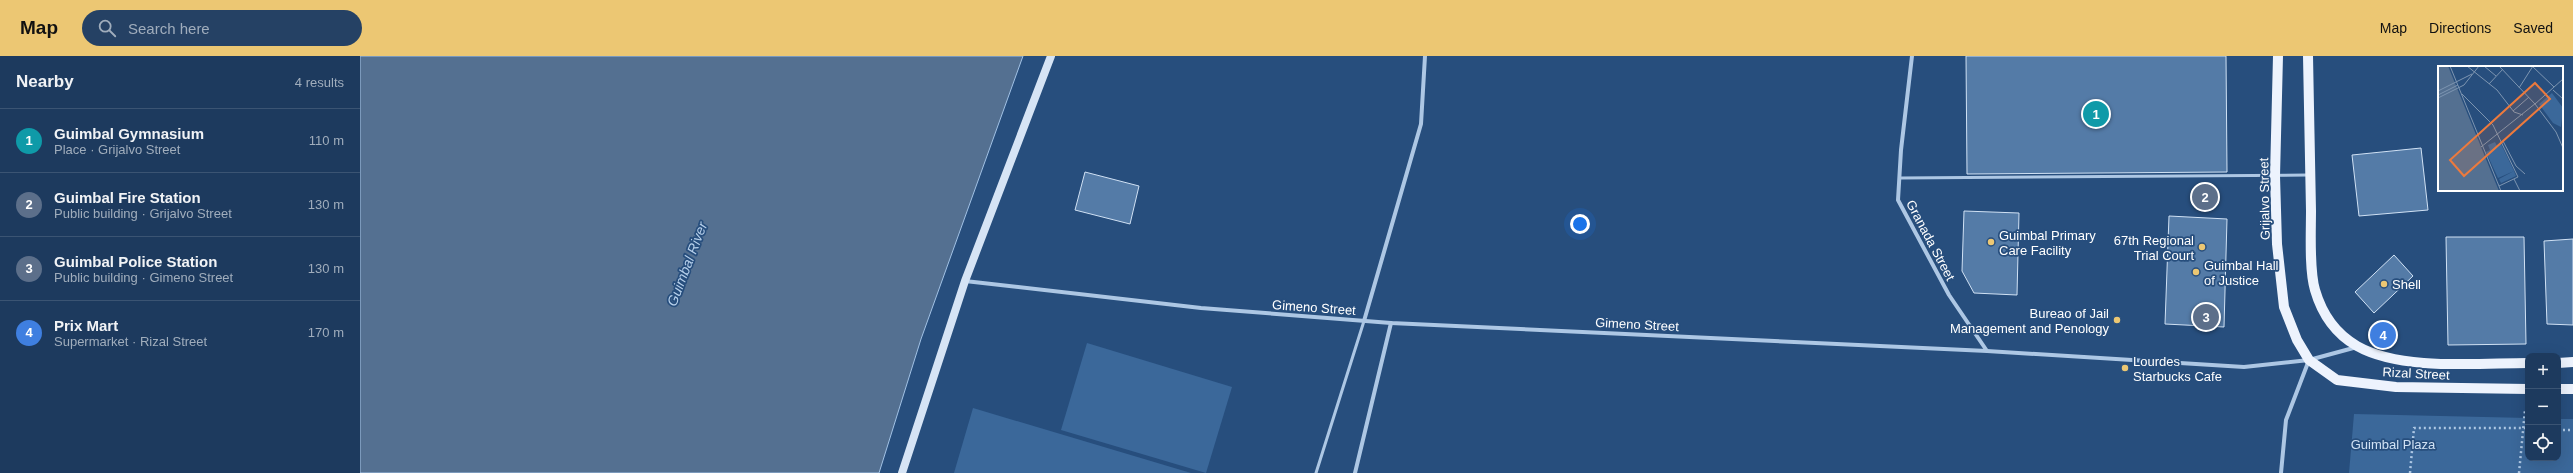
<!DOCTYPE html>
<html lang="en">
<head>
<meta charset="utf-8">
<style>
  :root { --surface:#1d3a5e; --page:#254164; --text:#f1f3f6; --muted:#a0adbc; --line:#3b5473; --accent:#ecc773 }
  body { margin:0; font-family:Arial,sans-serif; background:var(--page); color:var(--text) }
  .controls { position:absolute; right:12px; bottom:12px; display:grid; overflow:hidden; border-radius:8px; box-shadow:0 4px 16px #0002 }
  .controls button { width:36px; height:36px; display:grid; place-items:center; padding:0; border:0; border-bottom:1px solid var(--line); background:var(--surface); color:var(--text); font:20px sans-serif }
  .you { position:absolute; left:1220px; top:168px; width:14px; height:14px; margin:-10px; border:3px solid #fff; border-radius:50%; background:#1a73e8; box-shadow:0 0 0 6px #1a73e833 }
  .badge { display:grid; place-items:center; width:26px; height:26px; border-radius:50%; background:var(--accent); color:#fff; font-size:13px; font-weight:700 }
  .pin { position:absolute; translate:-50% -50%; border:2px solid #fff; box-shadow:0 1px 4px #0006 }
  .list { margin:0; padding:0; list-style:none }
  h2 { display:flex; justify-content:space-between; align-items:center; height:52px; margin:0; padding:0 16px; font-size:17px }
  h2 small { font-size:13px; font-weight:400; color:var(--muted) }
  .list li { display:grid; grid-template-columns:26px 1fr auto; gap:12px; align-items:center; box-sizing:border-box; height:64px; padding:0 16px; border-top:1px solid var(--line) }
  .list b { display:block; font-size:15px; white-space:nowrap }
  .list p { margin:0; font-size:13px; white-space:nowrap; color:var(--muted) }
  .list em { font-size:13px; font-style:normal; color:var(--muted) }
  .icon { flex:none; width:22px; height:22px; fill:none; stroke:currentColor; stroke-width:2; stroke-linecap:round; stroke-linejoin:round }
  .map { position:relative; flex:none; width:2213px; height:417px; overflow:hidden }
  header { display:flex; align-items:center; gap:24px; box-sizing:border-box; height:56px; padding:0 20px; background:var(--accent); color:#111 }
  header strong { font-size:19px }
  nav { display:flex; gap:22px; margin-inline-start:auto; font-size:14px }
  .search { width:280px; height:36px; background:var(--page); display:flex; align-items:center; gap:10px; box-sizing:border-box; padding:0 14px; border-radius:22px; color:var(--muted); font-size:15px }
  main { display:flex }
  aside { flex:1; background:var(--surface) }
  .map>svg:first-child { display:block }
  .green { fill:#3b689a }
  .water { fill:#547091; stroke:#a2c2e5 }
  .building { fill:#547ba7; stroke:#d0e1f4 }
  .lines { fill:none; stroke-linecap:round; stroke-linejoin:round }
  .path { stroke:#adc7e4; stroke-width:2.5; stroke-dasharray:2 3; stroke-linecap:butt }
  .lane { stroke:#adc7e4; stroke-width:3 }
  .street { stroke:#adc7e4; stroke-width:4 }
  .secondary { stroke:#d6e4f5; stroke-width:8 }
  .primary { stroke:#edf3fd; stroke-width:10 }
  .poi-dot { fill:#ecc773; stroke:#274e7d; stroke-width:1.5 }
  .labels { text-anchor:middle; stroke-width:3.5; stroke-linejoin:round; paint-order:stroke }
  .street-label { font-size:13px; fill:#fff; stroke:#274e7d }
  .poi-label { font-size:13px; fill:#fff; stroke:#274e7d; text-anchor:start }
  .park-label { font-size:13px; fill:#d0e1f4; stroke:#274e7d }
  .water-label { font-size:14px; font-style:italic; fill:#b8d1ec; stroke:#274e7d }
  .inset-road { fill:none; stroke:#7d95b1; stroke-width:1 }
  .view { fill:#ed7a3d; fill-opacity:0.15; stroke:#ed7a3d; stroke-width:2 }
  .inset-edge { fill:none; stroke:#fff; stroke-width:2 }
</style>
</head>
<body>
<header>
<strong>Map</strong>
<div class="search"><svg class="icon" aria-label="search" viewBox="0 0 24 24"><circle cx="10" cy="10" r="6"/><path d="M15 15l6 6"/></svg>Search here</div>
<nav><a>Map</a><a>Directions</a><a>Saved</a></nav>
</header>
<main>
<aside>
<h2>Nearby<small>4 results</small></h2>
<ul class="list">
<li><span class="badge" style="background:#0f9aa8">1</span><div><b>Guimbal Gymnasium</b><p>Place · Grijalvo Street</p></div><em>110 m</em></li>
<li><span class="badge" style="background:#5c6f8a">2</span><div><b>Guimbal Fire Station</b><p>Public building · Grijalvo Street</p></div><em>130 m</em></li>
<li><span class="badge" style="background:#5c6f8a">3</span><div><b>Guimbal Police Station</b><p>Public building · Gimeno Street</p></div><em>130 m</em></li>
<li><span class="badge" style="background:#3f7fe0">4</span><div><b>Prix Mart</b><p>Supermarket · Rizal Street</p></div><em>170 m</em></li>
</ul>
</aside>
<div class="map">
<svg width="2213" height="417" viewBox="0 0 2213 417">
  <rect width="100%" height="100%" fill="#274e7d"/>
  <!-- green -->
  <g class="green">
    <path d="M727,287L872,331L846,417L701,374Z"/>
    <path d="M613,352L831,417H594Z"/>
    <path d="M1994,358L2168,362V402H2198V363H2213V417H1989Z"/>
  </g>
  <!-- water -->
  <path class="water" d="M0,0H663L561,283L519,417H0Z"/>
  <!-- building -->
  <g class="building">
    <path d="M1606,0H1866L1867,116L1607,118Z"/>
    <path d="M2061,92L2068,154L1999,160L1992,99Z"/>
    <path d="M725,116L779,130L770,168L715,154Z"/>
    <path d="M1604,155L1659,157L1657,239L1614,237L1602,215Z"/>
    <path d="M1809,160L1867,163L1864,271L1805,268Z"/>
    <path d="M2086,181H2164L2166,288L2088,289Z"/>
    <path d="M2213,183V269L2187,268L2184,185Z"/>
    <path d="M2034,199L2053,220L2014,257L1995,236Z"/>
  </g>
  <g class="lines">
    <!-- path -->
    <g class="path">
      <path d="M2198,374H2213"/>
      <path d="M2050,417L2054,372H2168"/>
      <path d="M2159,417L2165,354"/>
    </g>
    <!-- lane -->
    <g class="lane">
      <path d="M1540,122L1948,119"/>
      <path d="M956,417L1004,265"/>
    </g>
    <!-- street -->
    <g class="street">
      <path d="M1552,0L1541,94L1538,144L1589,239L1627,295"/>
      <path d="M605,225L841,252L1031,267L1627,295L1884,311L1949,304L1997,291"/>
      <path d="M1004,265L1061,68L1065,0"/>
      <path d="M995,417L1031,267"/>
      <path d="M1921,417L1926,364L1949,304"/>
    </g>
    <!-- secondary -->
    <path class="secondary" d="M542,417L605,225L691,0"/>
    <!-- primary -->
    <g class="primary">
      <path d="M1918,0L1915,120L1917,188L1924,251L1937,284L1949,304L1977,324L2036,331L2168,333"/>
      <path d="M1948,0C1949,52 1950,103 1951,155C1951,176 1949,214 1955,234C1962,258 1976,278 1997,290C2041,315 2119,307 2168,307"/>
      <path d="M2198,307L2213,306"/>
      <path d="M2198,333H2213"/>
    </g>
  </g>
  <!-- markers -->
  <g class="poi-dot">
    <circle cx="1631" cy="186" r="4"/>
    <circle cx="1842" cy="191" r="4"/>
    <circle cx="1836" cy="216" r="4"/>
    <circle cx="2024" cy="228" r="4"/>
    <circle cx="1757" cy="264" r="4"/>
    <circle cx="1765" cy="312" r="4"/>
  </g>
  <g class="labels">
    <!-- street labels -->
    <g class="street-label">
      <text transform="translate(1904 143) rotate(-91)" y="5">Grijalvo Street</text>
      <text transform="translate(1571 184) rotate(62)" y="5">Granada Street</text>
      <text transform="translate(954 251) rotate(4)" y="5">Gimeno Street</text>
      <text transform="translate(1277 268) rotate(3)" y="5">Gimeno Street</text>
      <text transform="translate(2056 317) rotate(3)" y="5">Rizal Street</text>
    </g>
    <!-- poi labels -->
    <g class="poi-label">
      <text x="1639" y="184">Guimbal Primary<tspan x="1639" dy="15">Care Facility</tspan></text>
      <text x="1834" y="189" text-anchor="end">67th Regional<tspan x="1834" dy="15">Trial Court</tspan></text>
      <text x="1844" y="214">Guimbal Hall<tspan x="1844" dy="15">of Justice</tspan></text>
      <text x="2032" y="233">Shell</text>
      <text x="1749" y="262" text-anchor="end">Bureao of Jail<tspan x="1749" dy="15">Management and Penology</tspan></text>
      <text x="1773" y="310">Lourdes<tspan x="1773" dy="15">Starbucks Cafe</tspan></text>
    </g>
    <!-- park labels -->
    <g class="park-label">
      <text x="2033" y="393">Guimbal Plaza</text>
    </g>
    <!-- water labels -->
    <g class="water-label">
      <text transform="translate(327 208) rotate(-69)" y="5">Guimbal River</text>
    </g>
  </g>
  <!-- overview -->
  <g transform="translate(2078 10)">
    <rect width="125" height="125" fill="#274e7d"/>
    <path d="M114,27L125,42L123,61L115,57L101,38ZM57,76L59,80L63,78L76,105L60,112L48,86L52,84L50,79ZM76,105L78,110L63,117L61,113Z" fill="#3b689a"/>
    <path d="M0,0H10L61,125H0Z" fill="#547091"/>
    <path class="inset-road" d="M12,0L63,125M29,0L59,24L76,46L85,49M46,0L58,10M61,0L97,38L125,13M94,0L116,21M51,18L65,3M81,22L95,0M115,24L125,33M0,25L34,8M24,28L55,59L80,111L61,120M0,29L20,19M0,32L26,19L41,0M97,38L118,66L125,82M75,45L91,31M65,75L78,100L87,108M43,81L98,37M76,113L82,125"/>
    <path class="view" d="M97,17L112,33L26,110L12,94Z"/>
    <rect width="125" height="125" class="inset-edge"/>
  </g>
</svg>
<div class="controls">
<button>+</button>
<button>−</button>
<button><svg class="icon" aria-label="locate" viewBox="0 0 24 24"><circle cx="12" cy="12" r="6"/><path d="M12 2v4M12 18v4M2 12h4M18 12h4"/></svg></button>
</div>
<div class="you"></div>
<div class="pin badge" style="left:1736px;top:58px;background:#0f9aa8">1</div>
<div class="pin badge" style="left:1845px;top:141px;background:#5c6f8a">2</div>
<div class="pin badge" style="left:1846px;top:261px;background:#5c6f8a">3</div>
<div class="pin badge" style="left:2023px;top:279px;background:#3f7fe0">4</div>
</div>
</main>
</body>
</html>
